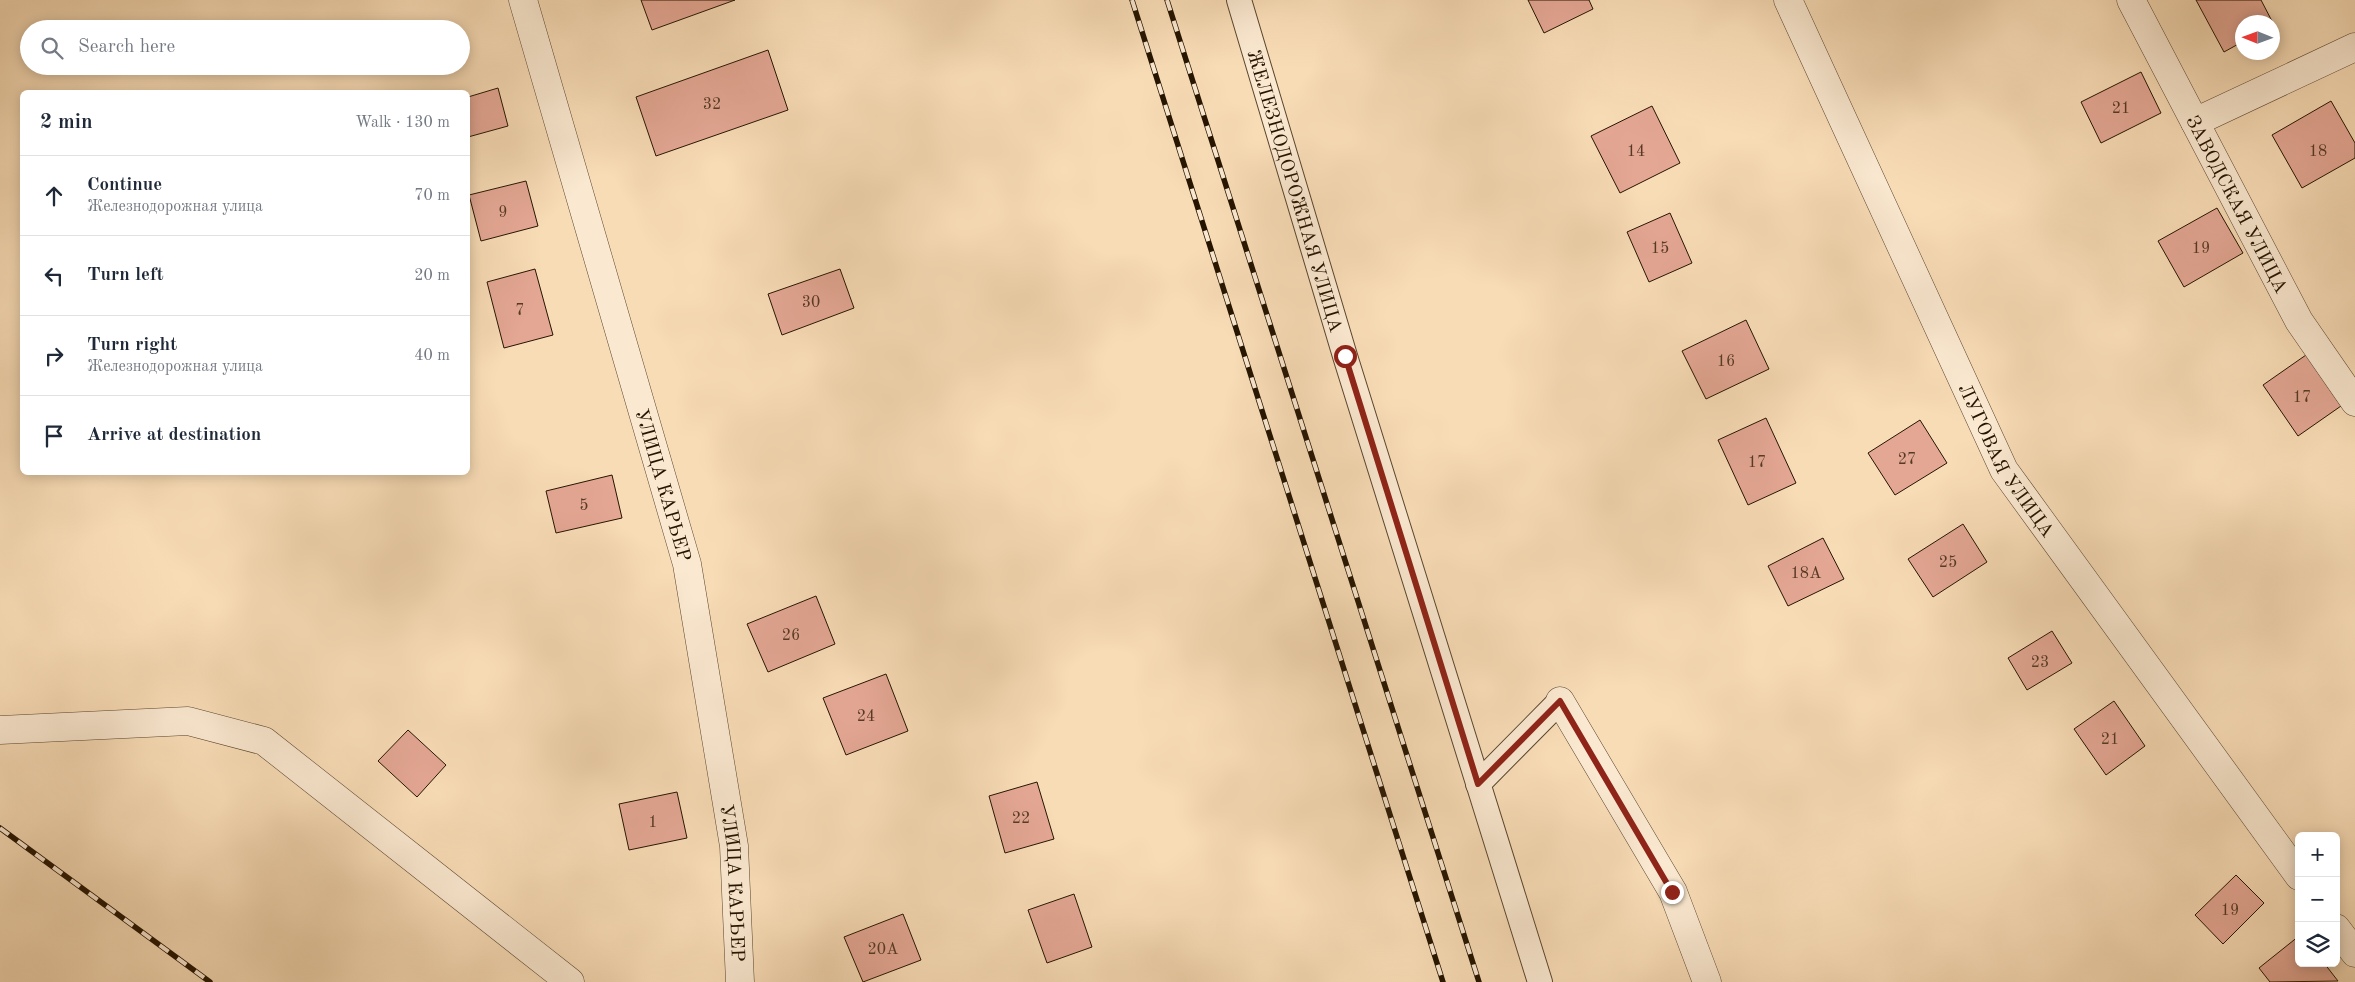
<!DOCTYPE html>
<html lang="en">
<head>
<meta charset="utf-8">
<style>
  :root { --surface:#fff; --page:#f6f6f7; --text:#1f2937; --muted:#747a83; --line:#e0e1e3 }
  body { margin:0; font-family:"Old Standard TT",serif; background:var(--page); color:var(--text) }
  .controls { position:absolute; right:15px; bottom:15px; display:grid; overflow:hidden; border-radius:8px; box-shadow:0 2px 12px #0003 }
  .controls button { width:45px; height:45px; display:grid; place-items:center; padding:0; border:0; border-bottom:1px solid var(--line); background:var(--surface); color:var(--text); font:25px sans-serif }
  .compass { position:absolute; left:2235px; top:15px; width:45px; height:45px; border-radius:50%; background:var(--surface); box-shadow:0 2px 12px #0003; rotate:271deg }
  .stop { position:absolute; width:15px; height:15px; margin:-11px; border:4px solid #8f2418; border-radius:50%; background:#fff }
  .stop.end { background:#8f2418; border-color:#fff; box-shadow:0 1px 5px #0008 }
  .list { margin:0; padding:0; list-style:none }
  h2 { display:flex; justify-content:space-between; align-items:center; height:65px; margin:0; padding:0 20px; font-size:21px }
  h2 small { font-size:16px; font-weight:400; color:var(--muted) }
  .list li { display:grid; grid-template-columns:32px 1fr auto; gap:15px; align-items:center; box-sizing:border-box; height:80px; padding:0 20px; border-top:1px solid var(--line) }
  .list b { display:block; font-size:19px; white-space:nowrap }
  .list p { margin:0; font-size:16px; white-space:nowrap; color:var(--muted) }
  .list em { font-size:16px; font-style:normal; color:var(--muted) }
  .icon { flex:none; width:28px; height:28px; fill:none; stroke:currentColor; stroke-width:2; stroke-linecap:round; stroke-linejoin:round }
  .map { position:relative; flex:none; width:2355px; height:982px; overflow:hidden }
  .search { position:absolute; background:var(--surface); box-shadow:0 2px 12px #0003; left:20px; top:20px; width:450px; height:55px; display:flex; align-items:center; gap:12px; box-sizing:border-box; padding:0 18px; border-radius:28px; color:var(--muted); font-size:19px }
  .panel { position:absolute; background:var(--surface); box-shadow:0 2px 12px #0003; left:20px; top:90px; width:450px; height:385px; border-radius:8px }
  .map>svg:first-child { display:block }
  .building { fill:#e4a794; stroke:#251400 }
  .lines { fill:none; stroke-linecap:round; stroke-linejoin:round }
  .lane-casing { stroke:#5a462e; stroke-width:26 }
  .street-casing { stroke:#5a462e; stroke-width:29 }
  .lane { stroke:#fae8d0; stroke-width:24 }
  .street { stroke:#fae8d0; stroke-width:28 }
  .rail-casing { stroke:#251400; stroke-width:5.5 }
  .rail { stroke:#fae8d0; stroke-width:4; stroke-dasharray:11; stroke-linecap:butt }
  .route { stroke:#8f2418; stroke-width:6 }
  .labels { text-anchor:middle; stroke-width:4; stroke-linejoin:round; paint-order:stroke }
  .number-label { font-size:16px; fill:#553925 }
  .street-label { font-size:19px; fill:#251400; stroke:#fae8d0 }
</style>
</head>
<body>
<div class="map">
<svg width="2355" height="982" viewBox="0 0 2355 982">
  <rect width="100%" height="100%" fill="#f8dcb6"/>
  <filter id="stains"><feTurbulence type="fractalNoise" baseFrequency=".004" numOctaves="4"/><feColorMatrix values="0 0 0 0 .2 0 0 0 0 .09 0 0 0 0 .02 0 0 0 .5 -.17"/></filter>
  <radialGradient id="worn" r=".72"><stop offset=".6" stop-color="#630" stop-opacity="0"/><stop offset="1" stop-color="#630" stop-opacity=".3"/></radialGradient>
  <!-- building -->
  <g class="building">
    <path d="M641,0H735L652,30Z"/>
    <path d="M1528,0H1589L1593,9L1544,33Z"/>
    <path d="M2196,0H2261L2274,25L2272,26V22H2242V42L2224,52Z"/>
    <path d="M768,50L788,110L656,156L636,97Z"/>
    <path d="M2141,72L2161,113L2101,143L2081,102Z"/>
    <path d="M498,88L508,126L468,137V97Z"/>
    <path d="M2331,101L2355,143V158L2302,188L2272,135Z"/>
    <path d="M1652,106L1680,163L1620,193L1591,136Z"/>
    <path d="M526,181L538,226L481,241L469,195Z"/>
    <path d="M2217,208L2243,253L2184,287L2158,241Z"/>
    <path d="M1670,213L1692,263L1649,282L1627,232Z"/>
    <path d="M535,269L553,335L504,348L487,282Z"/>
    <path d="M840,269L854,308L782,335L768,294Z"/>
    <path d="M1746,320L1769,369L1706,399L1682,351Z"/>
    <path d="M2306,355L2341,406L2298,436L2263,385Z"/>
    <path d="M1766,418L1796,483L1748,505L1718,440Z"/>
    <path d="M1920,420L1947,463L1895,495L1868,453Z"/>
    <path d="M612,475L622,518L556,533L546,491Z"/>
    <path d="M1963,524L1987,562L1933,597L1908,559Z"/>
    <path d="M1823,538L1844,579L1788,606L1768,566Z"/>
    <path d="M816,596L835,644L768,672L747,624Z"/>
    <path d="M2052,631L2072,663L2027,690L2008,658Z"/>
    <path d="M886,674L908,731L846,755L823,698Z"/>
    <path d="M2114,701L2145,746L2106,775L2074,729Z"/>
    <path d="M408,730L446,765L417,797L378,761Z"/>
    <path d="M1037,782L1054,839L1005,853L989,796Z"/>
    <path d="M677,792L687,838L629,850L619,804Z"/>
    <path d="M2236,875L2264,903L2223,944L2195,915Z"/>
    <path d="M1074,894L1092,947L1047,963L1028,910Z"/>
    <path d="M903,914L921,960L863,982L844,937Z"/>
    <path d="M2299,936V963H2324L2338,981L2270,982L2259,968Z"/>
  </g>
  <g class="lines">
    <defs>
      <g id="lane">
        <path id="s1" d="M1239,0L1345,356L1540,982"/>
        <path d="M1478,784L1560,701"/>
      </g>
      <g id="street">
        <path id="s2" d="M523,0L687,564L734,846L740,982"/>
        <path id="s3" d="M1788,0L2004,470L2299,876"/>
        <path id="s4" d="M2131,0L2299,321L2355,402"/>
        <path d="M2195,122L2355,47"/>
        <path d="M1560,701L1673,892L1707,982"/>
        <path d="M0,730L188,721L264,741L570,982"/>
        <path d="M2336,928L2355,953"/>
      </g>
    </defs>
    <!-- lane casing -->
    <use href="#lane" class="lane-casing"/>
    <!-- street casing -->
    <use href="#street" class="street-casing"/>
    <!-- lane -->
    <use href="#lane" class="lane"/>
    <!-- street -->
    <use href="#street" class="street"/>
    <defs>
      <g id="rail">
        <path d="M1132,0L1443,982"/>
        <path d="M1167,0L1479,982"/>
        <path d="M0,828L210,982"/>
      </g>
    </defs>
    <!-- rail casing -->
    <use href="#rail" class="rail-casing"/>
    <!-- rail -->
    <use href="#rail" class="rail"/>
  </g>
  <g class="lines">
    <!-- route -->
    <path class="route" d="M1345,356L1478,784L1560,701L1672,892"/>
  </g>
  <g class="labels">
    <!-- number labels -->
    <g class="number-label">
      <text x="712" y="109">32</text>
      <text x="2121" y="113">21</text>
      <text x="1636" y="156">14</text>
      <text x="2318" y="156">18</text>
      <text x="503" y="217">9</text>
      <text x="1660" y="253">15</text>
      <text x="2201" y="253">19</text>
      <text x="811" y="307">30</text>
      <text x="520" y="315">7</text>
      <text x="1726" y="366">16</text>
      <text x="2302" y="402">17</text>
      <text x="1907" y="464">27</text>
      <text x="1757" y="467">17</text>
      <text x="584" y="510">5</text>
      <text x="1948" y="567">25</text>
      <text x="1806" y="578">18А</text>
      <text x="791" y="640">26</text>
      <text x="2040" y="667">23</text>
      <text x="866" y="721">24</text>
      <text x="2110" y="744">21</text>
      <text x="1021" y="823">22</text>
      <text x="653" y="827">1</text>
      <text x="2230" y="915">19</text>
      <text x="883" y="954">20А</text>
    </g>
    <!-- street labels -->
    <g class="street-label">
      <text dy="7" stroke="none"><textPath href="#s1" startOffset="199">ЖЕЛЕЗНОДОРОЖНАЯ УЛИЦА</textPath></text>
      <text dy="7" stroke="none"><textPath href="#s4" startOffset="230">ЗАВОДСКАЯ УЛИЦА</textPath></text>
      <text dy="7" stroke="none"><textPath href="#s3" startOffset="510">ЛУГОВАЯ УЛИЦА</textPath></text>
      <text dy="7" stroke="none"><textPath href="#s2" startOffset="505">УЛИЦА КАРЬЕР</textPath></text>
      <text dy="7" stroke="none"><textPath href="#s2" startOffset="910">УЛИЦА КАРЬЕР</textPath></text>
    </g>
  </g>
  <rect width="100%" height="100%" filter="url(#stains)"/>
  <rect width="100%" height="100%" fill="url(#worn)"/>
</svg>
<div class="controls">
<button>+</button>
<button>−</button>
<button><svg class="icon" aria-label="layers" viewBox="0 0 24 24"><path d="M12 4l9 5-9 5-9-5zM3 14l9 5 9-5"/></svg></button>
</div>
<svg class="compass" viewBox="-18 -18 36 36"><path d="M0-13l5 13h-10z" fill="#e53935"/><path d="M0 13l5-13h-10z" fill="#747a83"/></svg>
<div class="stop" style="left:1345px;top:356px"></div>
<div class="stop end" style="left:1672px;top:892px"></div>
<div class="search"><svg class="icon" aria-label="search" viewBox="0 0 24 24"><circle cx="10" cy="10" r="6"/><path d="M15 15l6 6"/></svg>Search here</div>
<section class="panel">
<h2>2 min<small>Walk · 130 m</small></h2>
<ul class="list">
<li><svg class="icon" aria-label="ahead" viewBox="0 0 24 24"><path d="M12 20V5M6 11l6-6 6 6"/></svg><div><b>Continue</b><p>Железнодорожная улица</p></div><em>70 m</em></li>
<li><svg class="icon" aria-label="left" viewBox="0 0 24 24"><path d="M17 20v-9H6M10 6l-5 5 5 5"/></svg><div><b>Turn left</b></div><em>20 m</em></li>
<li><svg class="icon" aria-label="right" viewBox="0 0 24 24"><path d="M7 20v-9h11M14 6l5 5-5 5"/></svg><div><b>Turn right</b><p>Железнодорожная улица</p></div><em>40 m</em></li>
<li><svg class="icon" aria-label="arrive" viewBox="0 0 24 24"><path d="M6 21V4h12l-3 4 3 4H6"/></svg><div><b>Arrive at destination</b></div></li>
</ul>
</section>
</div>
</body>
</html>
